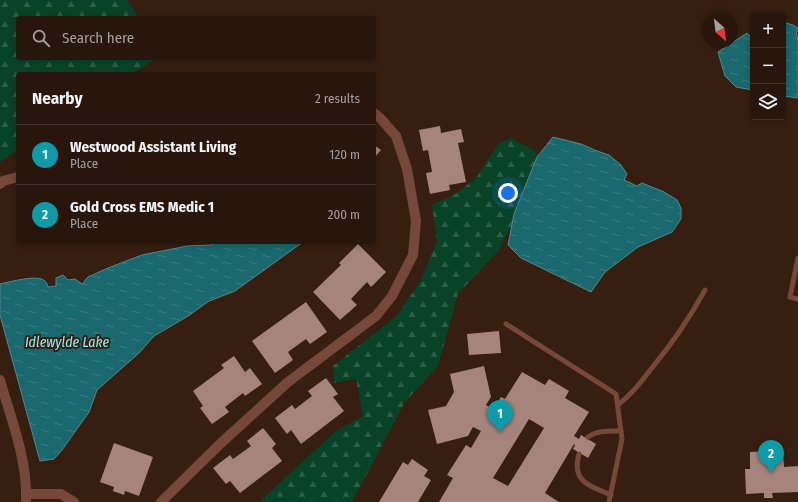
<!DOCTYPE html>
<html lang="en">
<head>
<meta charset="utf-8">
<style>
  :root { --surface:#28160d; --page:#34231b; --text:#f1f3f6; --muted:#a59f9d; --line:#44352e; --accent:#eda83b }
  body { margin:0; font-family:"Fira Sans Condensed",sans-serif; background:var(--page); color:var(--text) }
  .controls { position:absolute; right:12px; top:12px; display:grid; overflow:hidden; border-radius:4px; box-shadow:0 2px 6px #0003 }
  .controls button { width:36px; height:36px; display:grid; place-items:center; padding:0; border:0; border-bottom:1px solid var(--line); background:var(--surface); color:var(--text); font:20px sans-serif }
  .compass { position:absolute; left:702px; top:12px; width:36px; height:36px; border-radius:50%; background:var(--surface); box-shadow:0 2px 6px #0003; rotate:152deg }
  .you { position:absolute; left:508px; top:193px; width:14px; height:14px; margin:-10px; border:3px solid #fff; border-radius:50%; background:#1a73e8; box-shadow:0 0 0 6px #1a73e833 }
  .badge { display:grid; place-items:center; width:26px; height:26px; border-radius:50%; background:var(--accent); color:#fff; font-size:13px; font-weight:700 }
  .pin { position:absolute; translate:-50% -33px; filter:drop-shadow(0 1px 2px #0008) }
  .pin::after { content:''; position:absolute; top:21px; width:14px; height:12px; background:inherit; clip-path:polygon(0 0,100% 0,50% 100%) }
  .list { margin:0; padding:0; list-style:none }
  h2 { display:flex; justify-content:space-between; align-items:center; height:52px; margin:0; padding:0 16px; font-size:17px }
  h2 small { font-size:13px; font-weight:400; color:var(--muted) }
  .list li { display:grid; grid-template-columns:26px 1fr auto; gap:12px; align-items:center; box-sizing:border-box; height:60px; padding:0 16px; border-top:1px solid var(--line) }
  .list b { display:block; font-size:15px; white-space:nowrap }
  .list p { margin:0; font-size:13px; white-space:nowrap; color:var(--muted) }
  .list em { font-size:13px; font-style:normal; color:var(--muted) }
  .icon { flex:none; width:22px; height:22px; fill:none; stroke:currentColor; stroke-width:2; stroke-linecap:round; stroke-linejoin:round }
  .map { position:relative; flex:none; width:798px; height:502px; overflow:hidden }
  .search { position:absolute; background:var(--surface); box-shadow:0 2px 6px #0003; left:16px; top:16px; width:360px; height:44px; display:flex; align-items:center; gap:10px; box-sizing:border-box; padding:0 14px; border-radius:4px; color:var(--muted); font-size:15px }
  .panel { position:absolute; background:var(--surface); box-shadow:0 2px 6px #0003; left:16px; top:72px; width:360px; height:172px; border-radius:4px }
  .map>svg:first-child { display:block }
  .forest { fill:url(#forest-firs) }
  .water { fill:url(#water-ripples); stroke:#56898a }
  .building { fill:#a6847c; fill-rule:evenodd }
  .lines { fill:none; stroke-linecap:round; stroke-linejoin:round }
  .lane { stroke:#76483a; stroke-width:5 }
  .street { stroke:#76483a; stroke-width:10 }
  .labels { text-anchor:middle; stroke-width:4; stroke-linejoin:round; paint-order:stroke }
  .water-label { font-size:14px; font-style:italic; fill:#8af2f9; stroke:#361e11 }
</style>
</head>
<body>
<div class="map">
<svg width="798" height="502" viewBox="0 0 798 502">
  <defs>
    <pattern id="forest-firs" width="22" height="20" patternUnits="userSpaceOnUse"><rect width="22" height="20" fill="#084327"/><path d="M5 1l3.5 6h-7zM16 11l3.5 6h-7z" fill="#2c5d45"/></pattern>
    <pattern id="water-ripples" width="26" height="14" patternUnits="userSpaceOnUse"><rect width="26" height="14" fill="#18686d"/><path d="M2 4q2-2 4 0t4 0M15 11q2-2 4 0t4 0" fill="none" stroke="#3a7d81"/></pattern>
  </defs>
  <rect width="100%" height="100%" fill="#361e11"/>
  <!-- forest -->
  <g class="forest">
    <path d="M0,0H127L139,18H18V58H157L132,74H18V150L0,162Z"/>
    <path d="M511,138L533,150L544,161L499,250L458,294L438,366L405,402L352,502H259L336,431L363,416L356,379L334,383L333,366L397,316L422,278L437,241L432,205L457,193L476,178L498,144Z"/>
  </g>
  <!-- water -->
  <g class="water">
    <path d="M783,22L793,25L798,28V31L796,32L798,39V98L783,96Z"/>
    <path d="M747,33L751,37L753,36V90L736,87L725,76L718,52Z"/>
    <path d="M553,137L581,144L597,151L609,155L621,165L627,174L624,180L637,186L642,183L664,192L677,200L681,208V219L672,232L638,247L605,272L591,292L521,258L508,245L514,214L537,157Z"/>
    <path d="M218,242H303L235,291L209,301L188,316L154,336L139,353L97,390L89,412L62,450L54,459L40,461L0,315V284C10,282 37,274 45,281C46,282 48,285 48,287L56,286V278L63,275L68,280L75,279L82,284L88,277L108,268L142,255L187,246L211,245Z"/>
  </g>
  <!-- building -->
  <g class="building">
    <path d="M440,126L441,133L461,129L464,142L458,143L466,182L449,185L450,190L430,194L426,173L432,172L428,150L423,151L419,130Z"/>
    <path d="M374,145L381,150L374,158Z"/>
    <path d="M358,244L386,272L371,287L367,282L351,299L357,305L340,320L313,292L341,265L339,263Z"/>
    <path d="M306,302L327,332L310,344L306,339L288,352L293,360L275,373L252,341Z"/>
    <path d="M499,331L501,353L469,355L467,334Z"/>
    <path d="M234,356L245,372L250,368L262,384L245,396L243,393L225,407L229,412L212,424L200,408L203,406L193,391L224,368L221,365Z"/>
    <path d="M484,366L491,397L486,405L493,409L501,397L505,399L522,372L545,385L549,379L569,391L565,398L589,412L574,436L579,439L581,435L596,444L588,458L573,449L575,445L574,444L545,493L559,502H439L453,478L447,475L466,445L471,448L481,431L473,427L468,436L437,444L428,410L446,406L454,392L450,374ZM529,419L544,428L508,486L493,478Z"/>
    <path d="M326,378L338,394L333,397L344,411L301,444L291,430L287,434L275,418L292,405L295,409L312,396L308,391Z"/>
    <path d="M263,428L276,444L272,448L282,461L240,493L230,481L226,484L213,468L230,455L233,459L251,446L247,441Z"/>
    <path d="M114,443L153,457L139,496L125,491L124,495L113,491L114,487L100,482Z"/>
    <path d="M783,450L784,467L798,466V492L772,493L773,498H764V493L746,494L745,469H750V452Z"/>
    <path d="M412,459L428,470L424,476L431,480L418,502H379L403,462L408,465Z"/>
  </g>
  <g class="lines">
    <!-- lane -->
    <g class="lane">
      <path d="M798,258L790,297L798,299"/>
      <path d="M506,324L616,394L622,439L609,502"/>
      <path d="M618,405C631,395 641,382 651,369C672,344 689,319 705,290"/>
      <path d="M588,437C598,430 609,431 621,431"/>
      <path d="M579,454C571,482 590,486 611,495"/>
    </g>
    <!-- street -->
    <g class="street">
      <path d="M0,184L3,181L18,177"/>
      <path d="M0,380C11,419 28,461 26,502"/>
      <path d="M26,494H61L74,502"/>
      <path d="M161,502L220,444L288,382L376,316L392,296L413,255L416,221L407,169L396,136L381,119L374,113"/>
    </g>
  </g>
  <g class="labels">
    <!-- water labels -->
    <g class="water-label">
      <text x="67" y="347">Idlewylde Lake</text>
    </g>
  </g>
</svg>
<div class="controls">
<button>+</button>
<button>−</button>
<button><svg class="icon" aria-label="layers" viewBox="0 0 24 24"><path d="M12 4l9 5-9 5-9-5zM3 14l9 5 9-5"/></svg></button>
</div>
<svg class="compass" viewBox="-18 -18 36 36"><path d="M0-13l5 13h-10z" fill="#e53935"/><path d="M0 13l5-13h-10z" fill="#a59f9d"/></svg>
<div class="you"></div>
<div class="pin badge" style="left:500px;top:433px;background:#0f9aa8">1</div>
<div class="pin badge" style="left:771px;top:473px;background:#0f9aa8">2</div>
<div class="search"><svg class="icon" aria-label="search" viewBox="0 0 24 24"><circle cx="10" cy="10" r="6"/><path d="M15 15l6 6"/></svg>Search here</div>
<section class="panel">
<h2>Nearby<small>2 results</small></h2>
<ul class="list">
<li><span class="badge" style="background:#0f9aa8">1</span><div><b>Westwood Assistant Living</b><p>Place</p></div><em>120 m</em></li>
<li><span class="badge" style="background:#0f9aa8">2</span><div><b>Gold Cross EMS Medic 1</b><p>Place</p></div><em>200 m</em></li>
</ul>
</section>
</div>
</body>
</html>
